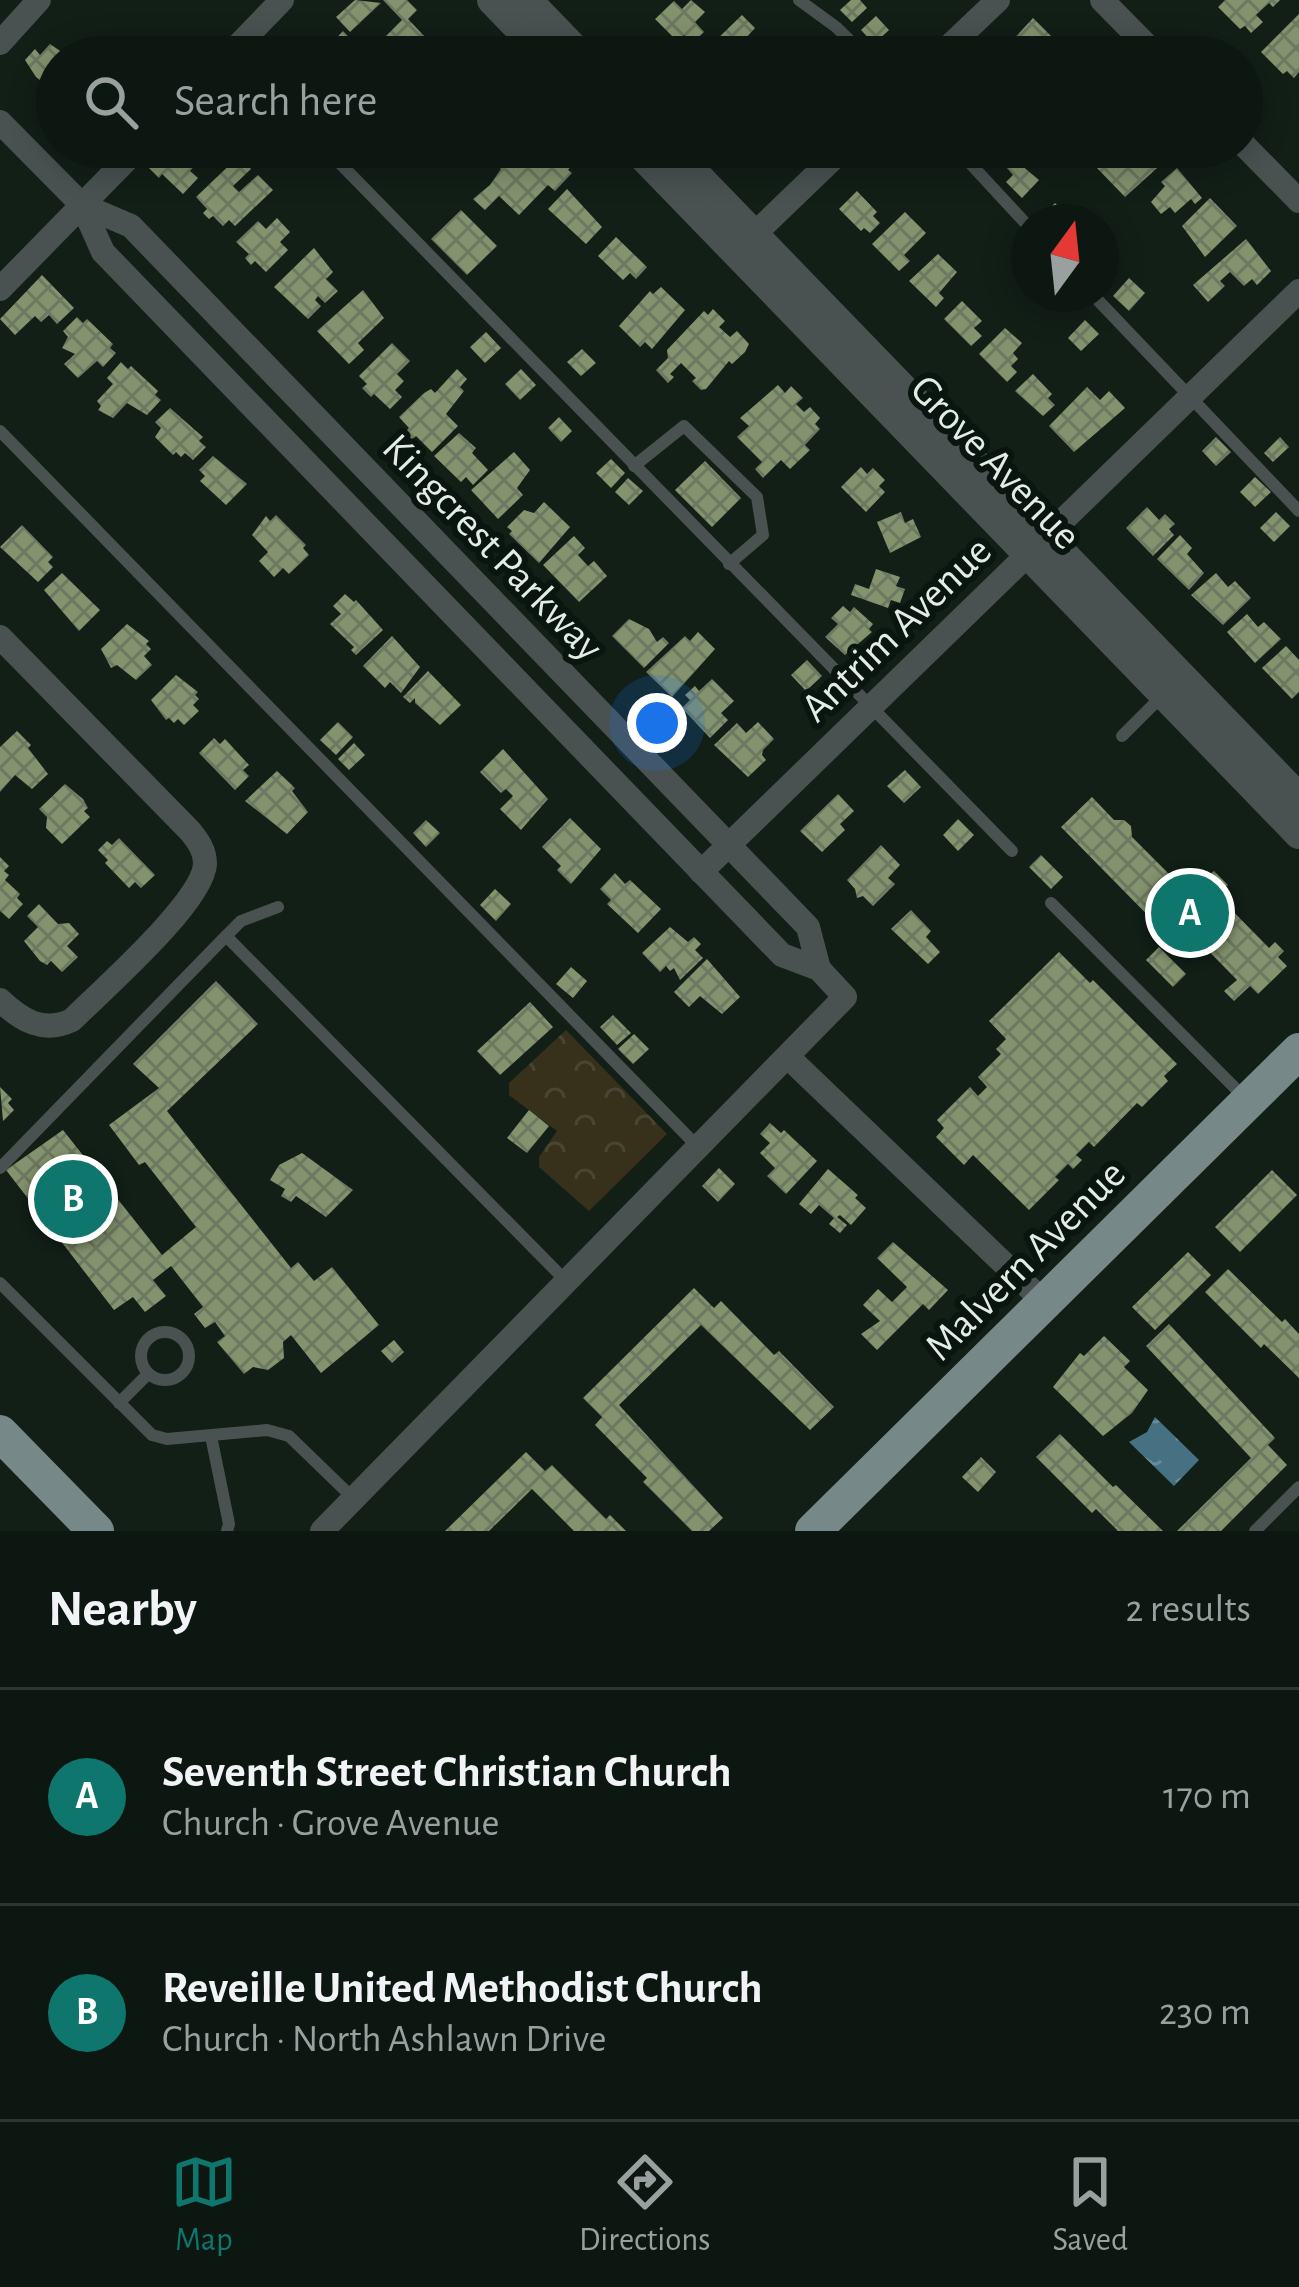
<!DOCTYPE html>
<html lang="en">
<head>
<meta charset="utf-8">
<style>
  :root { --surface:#0d1711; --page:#1b241f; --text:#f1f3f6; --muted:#9a9f9f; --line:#2d3631; --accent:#0f766e }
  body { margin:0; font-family:"Alegreya Sans",sans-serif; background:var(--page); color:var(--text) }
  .compass { position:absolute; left:1011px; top:204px; width:108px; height:108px; border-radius:50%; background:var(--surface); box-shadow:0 6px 30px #0003; rotate:15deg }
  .you { position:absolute; left:657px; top:723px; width:42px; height:42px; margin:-30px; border:9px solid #fff; border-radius:50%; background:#1a73e8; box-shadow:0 0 0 18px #1a73e833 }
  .badge { display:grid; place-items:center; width:78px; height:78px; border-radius:50%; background:var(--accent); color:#fff; font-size:39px; font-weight:700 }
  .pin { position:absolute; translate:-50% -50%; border:6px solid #fff; box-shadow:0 3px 12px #0006 }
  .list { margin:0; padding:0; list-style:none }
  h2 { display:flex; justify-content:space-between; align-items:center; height:156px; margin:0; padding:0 48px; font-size:51px }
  h2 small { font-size:39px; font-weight:400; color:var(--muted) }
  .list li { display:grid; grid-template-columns:78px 1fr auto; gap:36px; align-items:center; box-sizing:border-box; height:216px; padding:0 48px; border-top:3px solid var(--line) }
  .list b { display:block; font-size:45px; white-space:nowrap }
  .list p { margin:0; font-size:39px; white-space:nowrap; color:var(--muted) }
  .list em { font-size:39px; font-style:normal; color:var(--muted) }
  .icon { flex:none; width:66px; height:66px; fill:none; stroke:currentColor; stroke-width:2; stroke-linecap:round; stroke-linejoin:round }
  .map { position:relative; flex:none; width:1299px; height:1531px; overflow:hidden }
  .search { position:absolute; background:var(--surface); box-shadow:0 6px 30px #0003; left:36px; right:36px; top:36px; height:132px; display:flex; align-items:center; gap:30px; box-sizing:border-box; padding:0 42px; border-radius:66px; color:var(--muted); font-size:45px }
  .sheet { height:588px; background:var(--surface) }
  nav { display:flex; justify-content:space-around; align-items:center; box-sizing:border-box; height:168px; border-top:3px solid var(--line); background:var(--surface); font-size:33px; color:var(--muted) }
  nav a { display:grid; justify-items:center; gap:6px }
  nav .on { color:var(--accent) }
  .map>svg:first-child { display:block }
  .park { fill:url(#park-crowns) }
  .water { fill:url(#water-ripples) }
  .building { fill:url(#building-cross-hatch) }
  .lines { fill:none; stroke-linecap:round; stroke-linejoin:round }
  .service { stroke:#495251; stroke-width:12 }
  .minor { stroke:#495251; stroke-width:24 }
  .tertiary { stroke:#495251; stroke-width:30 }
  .primary { stroke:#768887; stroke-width:36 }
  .labels { text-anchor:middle; stroke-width:12; stroke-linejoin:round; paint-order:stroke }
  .street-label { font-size:42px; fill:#e3ece7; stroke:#08160f }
</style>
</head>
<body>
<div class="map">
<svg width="1299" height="1531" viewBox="0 0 1299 1531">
  <defs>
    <pattern id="park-crowns" width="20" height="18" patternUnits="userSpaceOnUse" patternTransform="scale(3)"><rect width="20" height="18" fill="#37311c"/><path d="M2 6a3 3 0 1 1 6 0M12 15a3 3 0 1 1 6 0" fill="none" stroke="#4a4532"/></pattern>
    <pattern id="water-ripples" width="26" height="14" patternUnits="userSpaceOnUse" patternTransform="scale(3)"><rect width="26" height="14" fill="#457183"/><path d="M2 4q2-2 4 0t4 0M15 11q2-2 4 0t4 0" fill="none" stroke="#698c9a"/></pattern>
    <pattern id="building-cross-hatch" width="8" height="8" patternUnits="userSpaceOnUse" patternTransform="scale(3)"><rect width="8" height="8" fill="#83936e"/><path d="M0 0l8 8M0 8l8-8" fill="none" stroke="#6d7860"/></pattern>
  </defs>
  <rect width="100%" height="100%" fill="#111f17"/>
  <!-- park -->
  <path class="park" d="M566,1030L667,1134L589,1211L539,1167V1157L557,1131L509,1095V1083Z"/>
  <!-- water -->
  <path class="water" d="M1155,1417L1199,1460L1174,1486L1129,1442L1147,1432Z"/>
  <!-- building -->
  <g class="building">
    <path d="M355,0L381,3L350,32L336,17Z"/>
    <path d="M383,0H407L417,10L408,19L425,37L405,57H336L327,48L343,31L367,55L402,20Z"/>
    <path d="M691,0L705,12L695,22L704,32L692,43L684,35L677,41L655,19L674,1L682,9Z"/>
    <path d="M851,0H860L867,8L852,22L840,10Z"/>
    <path d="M1225,0H1280L1273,7L1269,3L1256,15L1263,22L1251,33L1245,26L1240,29L1218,7Z"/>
    <path d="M1299,14V72L1294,78L1287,71L1283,74L1261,52Z"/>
    <path d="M742,15L755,28L733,52L729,48L725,53L729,57H689L709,37L714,42Z"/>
    <path d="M876,16L889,30L874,44L861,30Z"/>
    <path d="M1033,18L1062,47L1052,57H1015L1011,53L1016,48L1010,43Z"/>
    <path d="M50,44L69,57H57V94L36,77L25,60L35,49L40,55Z"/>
    <path d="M167,147H198L192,154L199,161L190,171L198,178L183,194L162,174L159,178L148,167Z"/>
    <path d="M514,147H550L547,150L553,156L559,150L573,164L568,170L572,173L555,191L548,185L519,215L499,196L485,210L473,199L490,185L501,169L497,165Z"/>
    <path d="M1061,147H1100L1081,166Z"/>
    <path d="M1116,147H1158L1166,160L1125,197L1096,167Z"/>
    <path d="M239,156L251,169L233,186L239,192L258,175L273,190L235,226L229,220L223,226L213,216L209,219L203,213L207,209L196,197Z"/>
    <path d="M1014,159L1039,180L1022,198L1006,182L1013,175L1006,167Z"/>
    <path d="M1177,168L1202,198L1195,204L1191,199L1175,213L1170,207L1161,214L1151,202L1165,186L1161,182Z"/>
    <path d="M567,189L602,227L586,244L548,209Z"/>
    <path d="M857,191L877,212L873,216L880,223L870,233L864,228L861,231L839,209Z"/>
    <path d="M1210,198L1237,226L1205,257L1182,226Z"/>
    <path d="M1055,203L1069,217L1064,222H1043L1040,219Z"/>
    <path d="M461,210L497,246L467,275L431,239Z"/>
    <path d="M905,212L926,233L904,255L910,261L899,271L872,244Z"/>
    <path d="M277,218L290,232L280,242L288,250L266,272L255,261L251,265L245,258L249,254L236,242L258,221L266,229Z"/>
    <path d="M616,237L647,267L636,279L630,273L623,280L598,256Z"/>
    <path d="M1246,239L1271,271L1257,285L1252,279L1244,286L1230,272L1220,281L1225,286L1208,302L1193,285Z"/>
    <path d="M314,248L333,272L326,279L338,291L325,303L318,296L315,300L321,306L308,319L274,287Z"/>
    <path d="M938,254L957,272L939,293L944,298L936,307L909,281Z"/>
    <path d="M42,275L74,308L57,324L49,315L41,322L35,316L15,335L0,319Z"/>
    <path d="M1129,278L1145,293L1129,311L1113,296Z"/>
    <path d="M661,287L685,310L652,349L645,342L640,347L619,326L650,291L653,294Z"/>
    <path d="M363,290L384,318L358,343L364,350L349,364L317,331Z"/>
    <path d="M962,301L982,321L974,328L982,336L971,346L944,319Z"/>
    <path d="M713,309L725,321L719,327L730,337L737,331L749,344L745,352L732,364L729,361L706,389L701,390L692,381L696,378L681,363L670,374L674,377L668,383L656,370L668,358L667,350L704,311L708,315Z"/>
    <path d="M77,317L83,323L87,319L113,344L110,348L116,353L103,367L97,361L78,378L64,364L75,354L62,348L68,337L63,331Z"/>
    <path d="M1085,320L1099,334L1081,351L1068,338Z"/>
    <path d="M1005,328L1022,343L1013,353L1018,359L1011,366L1017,372L1007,382L979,354Z"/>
    <path d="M486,332L501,348L485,363L470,347Z"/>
    <path d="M392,343L410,361L397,374L404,381L395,390L402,397L390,409L374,394L371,397L362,388L367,384L359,376Z"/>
    <path d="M582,349L596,363L581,376L567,362Z"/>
    <path d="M121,362L128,369L131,366L158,391L155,395L161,400L147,415L127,403L113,418L98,410L101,406L97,401L113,384L107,378Z"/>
    <path d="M457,369L467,379L460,387L464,391L446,414L458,426L432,452L416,436L412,440L405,432L409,428L399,417L424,393L431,389L435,393Z"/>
    <path d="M521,369L536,385L520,400L505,384Z"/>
    <path d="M1033,374L1052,394L1048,398L1055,405L1043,416L1015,391Z"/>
    <path d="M778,385L785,393L791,386L803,398L796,404L804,412L810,407L820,418L815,424L820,429L805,445L810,450L790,469L781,460L763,478L755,469L762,462L737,437L749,426L740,418Z"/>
    <path d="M1087,387L1100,400L1109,391L1125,408L1074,452L1049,426Z"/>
    <path d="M170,408L203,437L199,441L206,447L193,460L185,453L181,457L176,452L173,455L155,437L161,428L155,422Z"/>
    <path d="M559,417L572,431L561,442L548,428Z"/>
    <path d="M459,433L476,448L472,453L488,470L473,485L466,477L461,482L434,456Z"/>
    <path d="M1216,437L1231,452L1216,466L1202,451Z"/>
    <path d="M1280,437L1289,447L1273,462L1264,453Z"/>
    <path d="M514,452L530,470L517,488L523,495L498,519L471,490Z"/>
    <path d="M213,456L247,484L226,505L200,481L205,476L199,470Z"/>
    <path d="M611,459L625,473L611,488L596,473Z"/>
    <path d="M705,461L741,498L712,527L675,490Z"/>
    <path d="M861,467L867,474L873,468L885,480L879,486L885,492L866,512L841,487Z"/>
    <path d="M1255,477L1271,492L1255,507L1240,492Z"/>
    <path d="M628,478L643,491L629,505L615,492Z"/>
    <path d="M544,502L570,527L539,563L509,534L512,531L507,527L524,510L534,513Z"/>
    <path d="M1147,507L1159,520L1165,514L1175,524L1169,529L1174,535L1153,556L1126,528Z"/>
    <path d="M901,512L905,523L913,519L921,537L890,553L877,522Z"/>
    <path d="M1276,512L1290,526L1274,542L1260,528Z"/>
    <path d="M276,515L306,545L303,548L309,555L289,574L283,568L274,577L259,561L268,552L252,535L266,516L270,521Z"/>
    <path d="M22,525L53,557L48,562L53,567L38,582L0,547Z"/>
    <path d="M1180,535L1192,548L1187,554L1204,573L1189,590L1157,559Z"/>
    <path d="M574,536L585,548L578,555L588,566L594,561L607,576L579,602L543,565Z"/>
    <path d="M876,569L900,577L896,586L905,589L900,603L891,600L888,608L851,595L855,584L869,589Z"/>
    <path d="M62,573L100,610L79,631L44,590Z"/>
    <path d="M1216,573L1228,587L1235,581L1251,598L1223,625L1191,595Z"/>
    <path d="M345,594L354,602L356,600L383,630L356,655L351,650L354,647L330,624L341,614L333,606Z"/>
    <path d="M843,606L850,612L854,607L873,624L869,629L872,632L845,655L825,637L838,624L831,618Z"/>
    <path d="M1247,614L1258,627L1264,622L1281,639L1255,663L1227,632Z"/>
    <path d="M629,619L649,629L657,642L663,637L669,643L644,668L612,636Z"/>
    <path d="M127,624L149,641L146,644L151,649L144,656L152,665L136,680L117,665L111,668L101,649Z"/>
    <path d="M698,632L715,649L672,697L646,672L685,636L690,641Z"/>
    <path d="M392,636L420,667L401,693L390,682L385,688L363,666Z"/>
    <path d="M1286,646L1299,660V692L1292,699L1262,668Z"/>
    <path d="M807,660L822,676L806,691L791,675Z"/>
    <path d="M428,671L461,705L440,725L415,703V698L410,703L403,697Z"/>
    <path d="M176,675L198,692L195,695L199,699L193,705L199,711L184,725L178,719L174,723L169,718L166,720L151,700Z"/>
    <path d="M712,679L734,701L721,713L728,720L710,738L682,708L690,700L685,695L695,686L699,691Z"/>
    <path d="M338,722L353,737L336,755L320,740Z"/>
    <path d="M758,722L774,739L763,750L762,755L766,760L748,777L714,745L737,723L746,733Z"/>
    <path d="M17,731L31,745L28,748L48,774L32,789L15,775L0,792V747Z"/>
    <path d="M214,738L220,744L225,739L249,765L243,770L249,776L235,790L199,753Z"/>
    <path d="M354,743L365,755L349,770L338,759Z"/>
    <path d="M503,749L548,799L521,830L500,809L513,796L506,789L501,793L480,772Z"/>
    <path d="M905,770L921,787L904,803L887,786Z"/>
    <path d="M277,771L295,788L292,791L308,812L287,834L245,801Z"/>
    <path d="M65,784L83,799L88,808L84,811L90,817L62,844L46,828L47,817L39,809Z"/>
    <path d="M838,794L854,811L840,824L845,830L822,852L800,831Z"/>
    <path d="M1092,797L1114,820H1124L1131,826L1132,837L1176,881L1188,869L1204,880L1214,871L1228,885L1217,895L1269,948L1275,942L1284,951L1278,957L1287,966L1258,994L1250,986L1234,1001L1224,991L1237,980L1189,931L1176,944L1061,827Z"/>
    <path d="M570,818L601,849L571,884L557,870L561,866L542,847Z"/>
    <path d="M958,819L974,835L958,851L943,835Z"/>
    <path d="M426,820L440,833L426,847L413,833Z"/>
    <path d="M119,838L155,875L141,888L135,882L129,888L105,863L108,860L98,850L107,841L112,845Z"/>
    <path d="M881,845L900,865L888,878L895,884L873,906L863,896L857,898L855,889L847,880Z"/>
    <path d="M1041,855L1063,877L1051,889L1029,867Z"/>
    <path d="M0,857L9,866L4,871L9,875L5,880L20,894L17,898L23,904L9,919L0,911Z"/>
    <path d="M615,873L625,884L630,880L661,909L638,933L607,904L611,900L600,889Z"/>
    <path d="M495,889L511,904L496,921L480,905Z"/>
    <path d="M39,904L58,924L69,923L79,934L67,946L78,957L62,972L51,961L47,965L40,961L24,941L38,927L27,916Z"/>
    <path d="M911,910L931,931L926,937L940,952L928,964L891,929Z"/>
    <path d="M670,927L688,942L694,937L701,944L695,950L703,958L680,980L674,968L670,971L666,966L660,972L642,953Z"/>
    <path d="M1159,947L1186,974L1173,987L1146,960Z"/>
    <path d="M1059,952L1090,983L1093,980L1177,1064L1164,1076L1168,1081L1142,1107L1137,1103L1094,1147L1089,1142L1076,1155L1082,1160L1073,1169L1068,1164L1055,1177L1059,1180L1029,1210L973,1155L964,1165L936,1137L944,1128L937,1120L970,1087L978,1096L987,1087L978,1077L1001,1054L996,1049L1006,1039L989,1021Z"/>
    <path d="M707,959L740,997L722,1014L700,996L689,1007L674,992Z"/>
    <path d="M571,967L587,981L573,998L556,984Z"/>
    <path d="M216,981L258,1024L167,1111L291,1268L298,1262L314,1281L332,1267L379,1325L321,1373L291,1335L283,1342L284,1358L268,1370L253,1367L244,1374L217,1342L225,1336L215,1322L205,1328L194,1314L203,1307L171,1266L153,1280L166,1296L145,1312L133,1297L114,1310L6,1170L63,1130L162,1255L196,1227L145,1162L139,1165L109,1125L159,1088L133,1064Z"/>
    <path d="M530,1002L553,1027L500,1075L477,1051Z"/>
    <path d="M613,1015L631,1033L617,1045L600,1027Z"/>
    <path d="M634,1034L649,1049L633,1064L618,1049Z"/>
    <path d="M0,1087L12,1099L8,1103L14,1110L3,1121Z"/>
    <path d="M529,1110L549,1126L527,1153L507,1138Z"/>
    <path d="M770,1123L781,1133L784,1130L817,1161L786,1194L767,1176L775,1168L760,1153L770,1143L760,1134Z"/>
    <path d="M302,1153L353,1190L326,1217L296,1196L291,1202L281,1196L285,1189L270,1180L279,1165Z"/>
    <path d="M719,1168L735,1184L718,1202L702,1186Z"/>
    <path d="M828,1169L858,1195L855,1198L866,1208L851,1225L840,1215L837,1217L847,1225L840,1233L829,1224L834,1218L819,1205L811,1214L799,1204Z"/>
    <path d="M1272,1170L1297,1195L1240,1252L1215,1227Z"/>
    <path d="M893,1242L948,1290L929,1310L923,1304L877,1350L861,1334L880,1321L863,1305L878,1289L892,1302L907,1287L877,1258Z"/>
    <path d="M1188,1252L1211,1275L1155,1330L1132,1307Z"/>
    <path d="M1228,1269L1282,1322L1285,1319L1299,1334V1378L1264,1344L1261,1348L1205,1292Z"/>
    <path d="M694,1288L714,1308L721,1301L774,1355L779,1351L834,1407L810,1430L701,1325L619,1405L723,1518L709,1531H692L643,1482L647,1478L595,1425L602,1417L583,1398Z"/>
    <path d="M1169,1324L1275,1438L1268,1445L1287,1465L1221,1531H1177L1251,1458L1146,1346Z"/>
    <path d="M1104,1336L1130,1361L1124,1367L1148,1390L1132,1413L1103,1436L1053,1387L1080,1353L1084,1356Z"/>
    <path d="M394,1340L404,1352L392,1363L381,1351Z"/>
    <path d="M1060,1434L1113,1487L1116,1485L1163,1531H1118L1096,1509L1092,1513L1036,1457Z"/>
    <path d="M526,1452L545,1471L552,1465L606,1519L610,1515L626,1531H574L532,1489L489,1531H445Z"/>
    <path d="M981,1457L996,1472L978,1492L962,1477Z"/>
  </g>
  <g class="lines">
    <!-- service -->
    <g class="service">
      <path d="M799,0L836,27L867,57"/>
      <path d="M324,147L1012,851"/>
      <path d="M955,147L1029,227"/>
      <path d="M1092,294L1299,511"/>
      <path d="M0,431L699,1148"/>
      <path d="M634,466L684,426L757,497L763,535L729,564"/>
      <path d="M1122,736L1163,695"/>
      <path d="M1051,903L1247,1100"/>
      <path d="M226,936L241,921L278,907"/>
      <path d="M0,1168L226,936L566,1281"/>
      <path d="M0,1283L152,1435L167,1439L267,1430L289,1436L353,1498"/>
      <circle cx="165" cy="1356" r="24"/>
      <path d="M119,1403L148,1374"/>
      <path d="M211,1436L229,1524L227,1531"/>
      <path d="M1255,1531L1299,1487"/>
    </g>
    <!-- minor -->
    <g class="minor">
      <path d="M1102,0L1158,57"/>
      <path d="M0,43L39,0"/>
      <path d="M227,57L282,0"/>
      <path d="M938,57L998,0"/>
      <path d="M0,122L82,205L103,252L782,955L819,969L845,997L322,1531"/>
      <path d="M1242,143L1299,201"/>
      <path d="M82,205L131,226L808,927L819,969"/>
      <path d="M743,245L845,147"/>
      <path d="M0,289L139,147"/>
      <path d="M0,637L190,831C198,841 205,850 205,864C203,902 101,991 72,1020C43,1034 21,1020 0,1000"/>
      <path d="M701,872L1299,291"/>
      <path d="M788,1057L1044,1302"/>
    </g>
    <!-- tertiary -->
    <g class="tertiary">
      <path d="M492,0L547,57"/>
      <path d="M527,0L582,57"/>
      <path d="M634,147L1299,834"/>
      <path d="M669,147L1299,798"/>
    </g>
    <!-- primary -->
    <g class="primary">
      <path d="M0,1433L96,1531"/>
      <path d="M813,1531L1299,1051"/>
    </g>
  </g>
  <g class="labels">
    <!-- street labels -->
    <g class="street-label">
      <text transform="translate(997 461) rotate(46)" y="15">Grove Avenue</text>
      <text transform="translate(494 546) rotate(46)" y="15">Kingcrest Parkway</text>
      <text transform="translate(895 628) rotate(-44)" y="15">Antrim Avenue</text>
      <text transform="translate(1024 1259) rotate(-45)" y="15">Malvern Avenue</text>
    </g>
  </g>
</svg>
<svg class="compass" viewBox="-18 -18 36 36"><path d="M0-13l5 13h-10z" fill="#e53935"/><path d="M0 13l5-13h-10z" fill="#9a9f9f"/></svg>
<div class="you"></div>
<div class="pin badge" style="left:1190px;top:913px">A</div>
<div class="pin badge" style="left:73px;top:1199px">B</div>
<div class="search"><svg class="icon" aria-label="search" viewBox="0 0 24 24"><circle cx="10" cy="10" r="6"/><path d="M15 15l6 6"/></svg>Search here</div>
</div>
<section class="sheet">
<h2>Nearby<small>2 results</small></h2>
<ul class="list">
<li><span class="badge">A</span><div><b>Seventh Street Christian Church</b><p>Church · Grove Avenue</p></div><em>170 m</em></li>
<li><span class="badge">B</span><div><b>Reveille United Methodist Church</b><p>Church · North Ashlawn Drive</p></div><em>230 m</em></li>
</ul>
</section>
<nav>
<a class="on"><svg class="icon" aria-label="map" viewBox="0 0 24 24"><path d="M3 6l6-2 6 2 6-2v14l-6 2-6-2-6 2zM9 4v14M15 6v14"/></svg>Map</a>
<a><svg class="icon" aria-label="directions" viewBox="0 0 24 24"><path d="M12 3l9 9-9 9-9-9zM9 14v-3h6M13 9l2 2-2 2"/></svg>Directions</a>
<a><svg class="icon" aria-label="saved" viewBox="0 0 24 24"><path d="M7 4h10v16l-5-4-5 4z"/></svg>Saved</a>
</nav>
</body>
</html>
